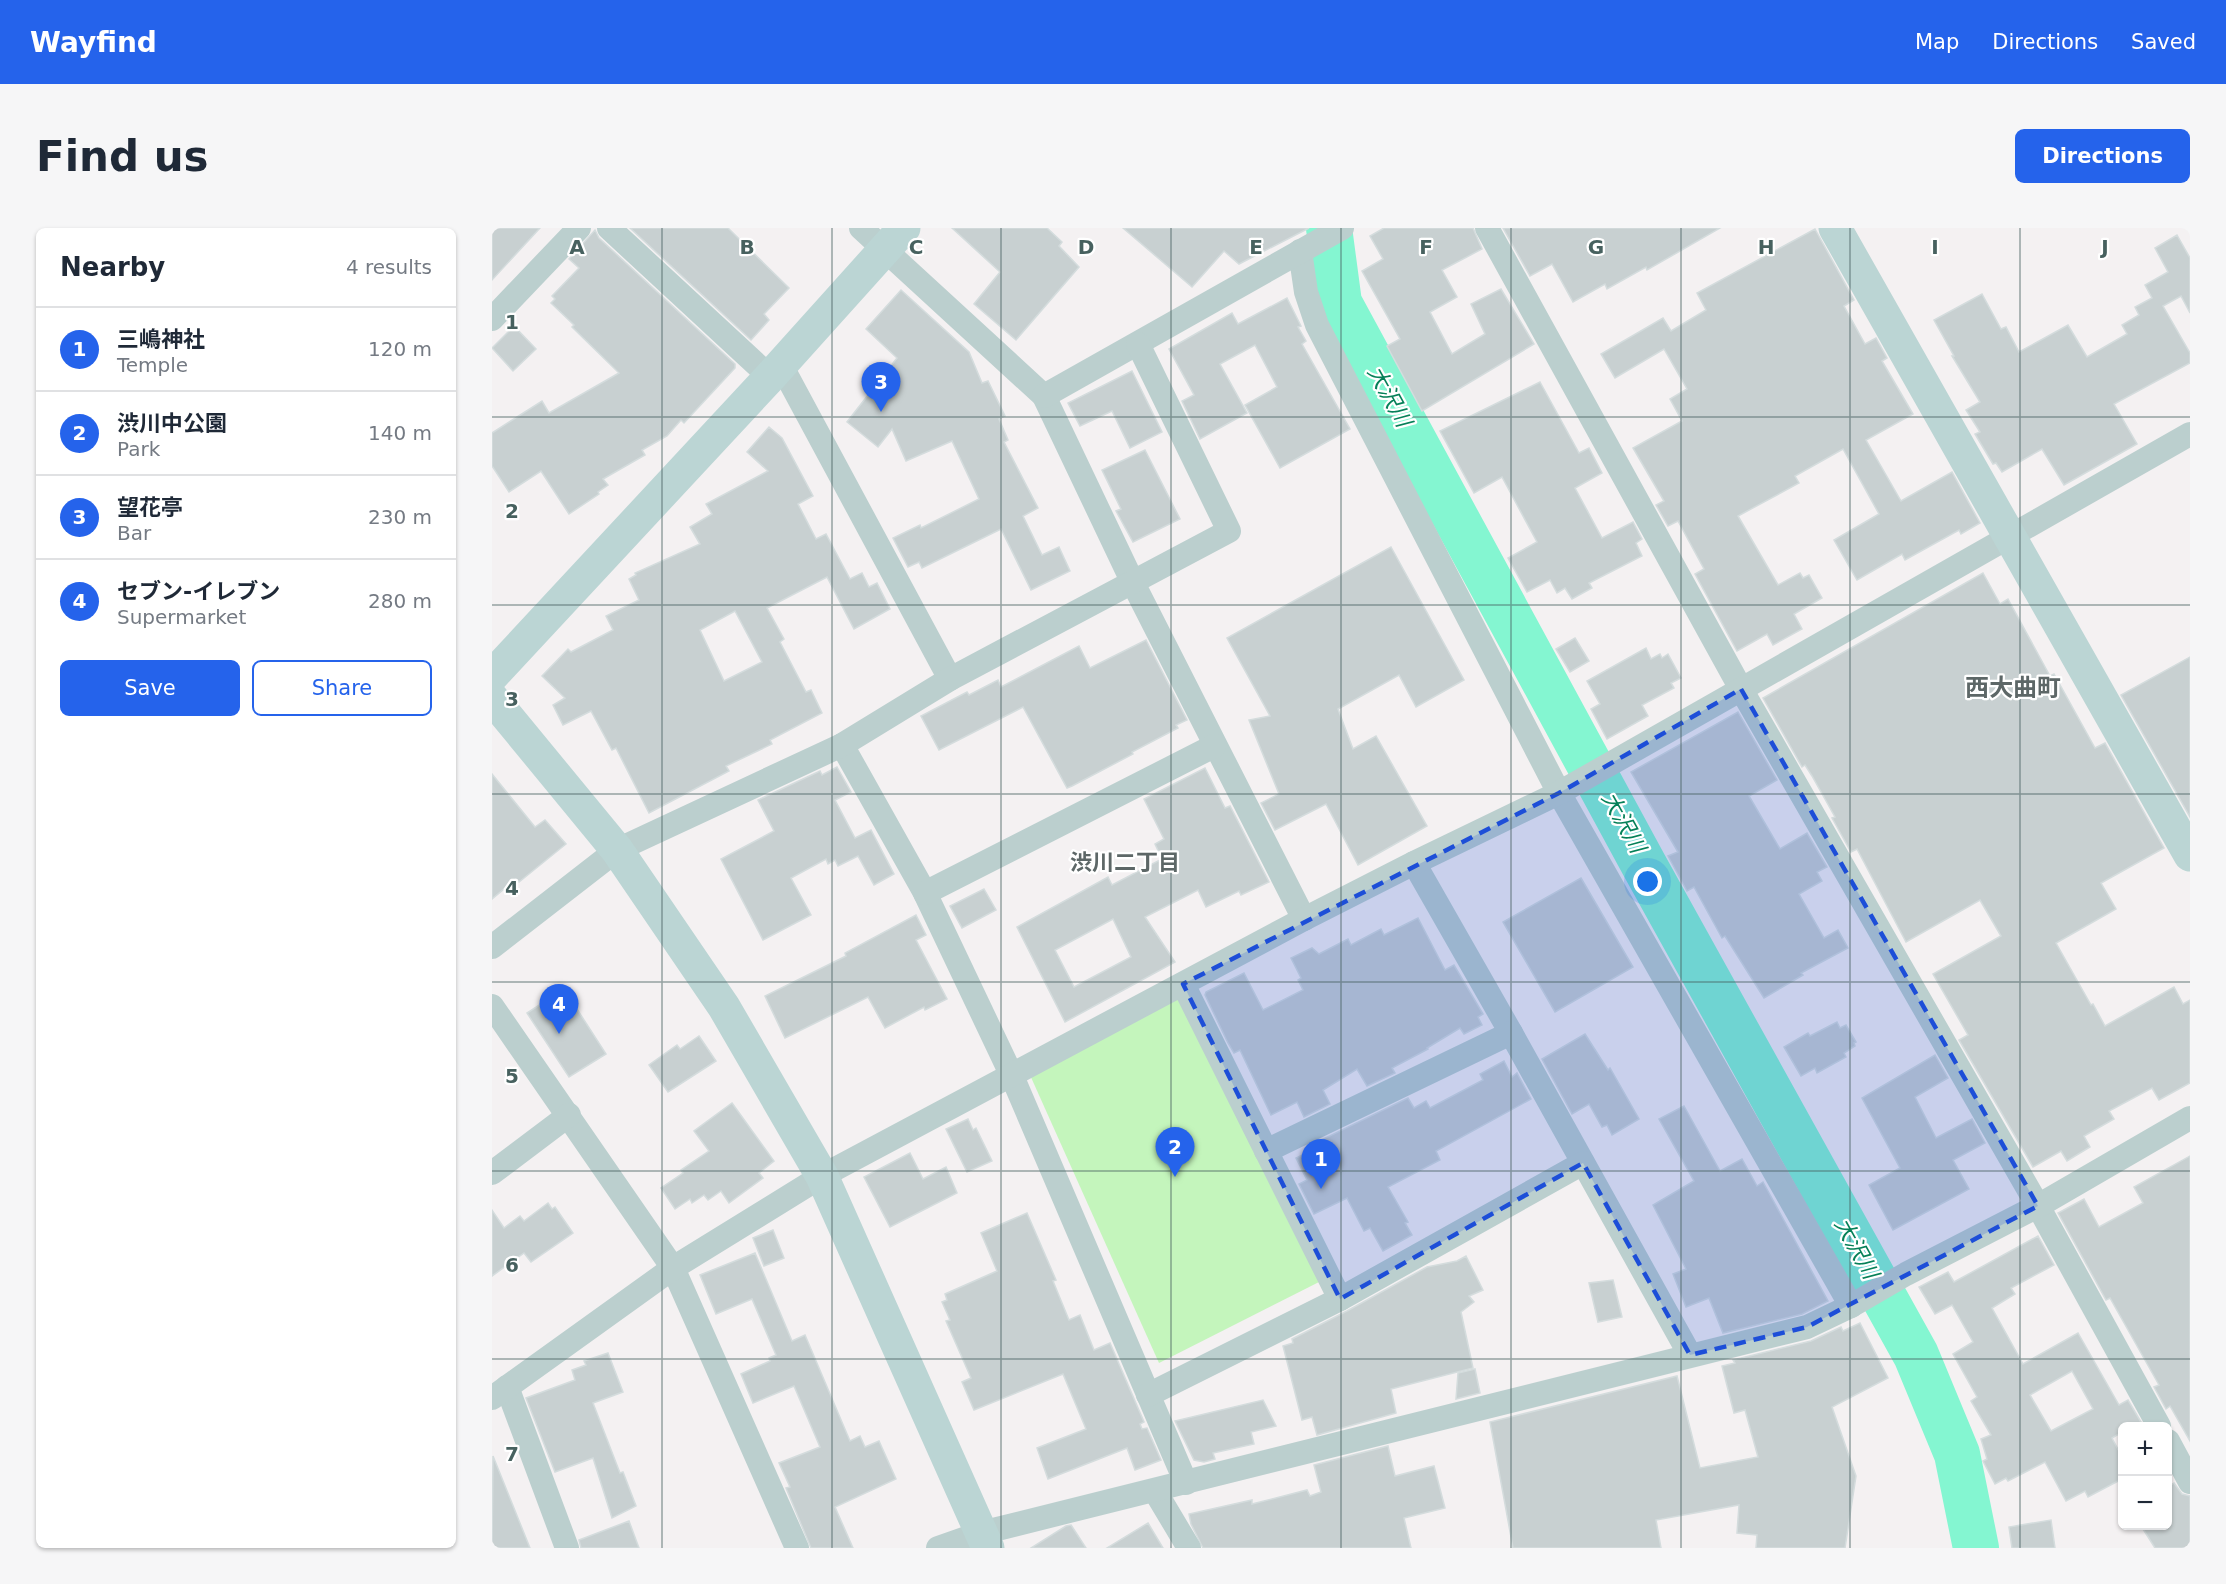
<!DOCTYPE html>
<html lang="en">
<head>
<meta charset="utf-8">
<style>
  :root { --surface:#fff; --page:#f6f6f7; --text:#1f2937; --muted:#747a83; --line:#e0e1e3; --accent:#2563eb }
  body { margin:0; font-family:"DejaVu Sans","Noto Sans JP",sans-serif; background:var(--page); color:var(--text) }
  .controls { position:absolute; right:18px; bottom:18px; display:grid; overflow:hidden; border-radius:9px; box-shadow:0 2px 4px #0004 }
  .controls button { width:54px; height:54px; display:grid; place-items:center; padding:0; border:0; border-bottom:2px solid var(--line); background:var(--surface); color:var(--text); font:30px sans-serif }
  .you { position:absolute; left:1156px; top:654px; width:21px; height:21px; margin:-15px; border:4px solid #fff; border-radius:50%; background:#1a73e8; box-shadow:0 0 0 9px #1a73e833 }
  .badge { display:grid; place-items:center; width:39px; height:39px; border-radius:50%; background:var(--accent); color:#fff; font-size:20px; font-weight:700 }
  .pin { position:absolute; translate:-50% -50px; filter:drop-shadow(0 2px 3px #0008) }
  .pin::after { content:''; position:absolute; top:32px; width:21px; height:18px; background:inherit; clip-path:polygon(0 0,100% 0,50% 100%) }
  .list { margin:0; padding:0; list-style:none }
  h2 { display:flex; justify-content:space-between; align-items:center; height:78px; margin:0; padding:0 24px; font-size:26px }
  h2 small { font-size:20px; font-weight:400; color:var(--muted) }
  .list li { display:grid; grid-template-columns:39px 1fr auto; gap:18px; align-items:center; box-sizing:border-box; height:84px; padding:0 24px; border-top:2px solid var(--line) }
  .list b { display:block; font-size:22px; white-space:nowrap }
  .list p { margin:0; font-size:20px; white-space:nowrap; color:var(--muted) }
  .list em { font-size:20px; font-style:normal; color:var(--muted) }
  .actions { display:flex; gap:12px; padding:18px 24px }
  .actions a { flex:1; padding:14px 0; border:2px solid var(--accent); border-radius:9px; text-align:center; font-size:21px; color:var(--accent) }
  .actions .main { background:var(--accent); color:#fff }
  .map { position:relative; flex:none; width:1698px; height:1320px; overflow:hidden; border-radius:9px }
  header { display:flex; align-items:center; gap:36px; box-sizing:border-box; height:84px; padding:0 30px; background:var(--accent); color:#fff }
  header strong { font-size:28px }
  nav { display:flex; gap:33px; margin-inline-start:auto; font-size:21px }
  .intro { display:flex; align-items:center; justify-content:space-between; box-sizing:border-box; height:144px; padding:0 36px }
  h1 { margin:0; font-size:42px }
  .button { padding:15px 27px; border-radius:9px; background:var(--accent); color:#fff; font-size:21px; font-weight:700 }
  main { display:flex; gap:36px; padding:0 36px }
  aside { flex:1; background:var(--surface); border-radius:9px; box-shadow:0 2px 4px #0004 }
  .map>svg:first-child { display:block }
  .green { fill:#c4f5bc }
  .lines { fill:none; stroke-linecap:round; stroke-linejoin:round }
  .river { stroke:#84f6d1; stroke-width:46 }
  .building { fill:#c8d0d1; stroke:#d4dcdd; stroke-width:1.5; fill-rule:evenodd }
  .street { stroke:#bbcfce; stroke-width:24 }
  .secondary { stroke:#bbd5d4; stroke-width:33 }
  .marked { fill:#1d4ed8; fill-opacity:0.2; stroke:#1d4ed8; stroke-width:4.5; stroke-dasharray:12 8; stroke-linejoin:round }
  .grid { fill:none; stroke:#47615f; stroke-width:1.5; stroke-opacity:0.55 }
  .labels { text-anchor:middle; stroke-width:4.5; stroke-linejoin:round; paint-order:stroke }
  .water-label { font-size:22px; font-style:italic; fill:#068058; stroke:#fff }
  .neighbourhood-label { font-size:22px; font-weight:bold; fill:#5d6767; stroke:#fff }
  .quarter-label { font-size:24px; font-weight:bold; fill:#5d6767; stroke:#fff }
  .grid-label { font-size:20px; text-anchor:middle; font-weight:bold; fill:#47615f; stroke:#fff; stroke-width:4.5; stroke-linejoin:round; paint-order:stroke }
</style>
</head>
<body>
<header>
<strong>Wayfind</strong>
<nav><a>Map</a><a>Directions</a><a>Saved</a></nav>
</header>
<div class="intro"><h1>Find us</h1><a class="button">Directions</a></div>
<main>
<aside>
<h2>Nearby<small>4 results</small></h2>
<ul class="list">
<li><span class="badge">1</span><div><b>三嶋神社</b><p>Temple</p></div><em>120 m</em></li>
<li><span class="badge">2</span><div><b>渋川中公園</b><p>Park</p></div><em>140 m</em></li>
<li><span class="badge">3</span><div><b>望花亭</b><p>Bar</p></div><em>230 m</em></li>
<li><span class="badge">4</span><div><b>セブン-イレブン</b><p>Supermarket</p></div><em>280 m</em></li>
</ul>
<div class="actions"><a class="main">Save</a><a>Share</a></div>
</aside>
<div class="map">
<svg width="1698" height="1320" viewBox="0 0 1698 1320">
  <rect width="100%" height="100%" fill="#f4f1f2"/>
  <!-- green -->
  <path class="green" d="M694,766L833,1051L667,1135L538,847Z"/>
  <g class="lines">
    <!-- river -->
    <path class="river" d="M837,0L847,75L1152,637L1424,1127L1465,1226L1484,1320"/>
  </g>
  <!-- building -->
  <g class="building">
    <path d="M0,0H48L0,52Z"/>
    <path d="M138,0H236L297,60L272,86L277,92L259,112Z"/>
    <path d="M460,0H555L570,14L567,18L587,39L524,112L482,76L508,44Z"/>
    <path d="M631,0H817L747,36L732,23L700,59Z"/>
    <path d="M892,0H981L990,21L950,42L965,69L938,84L960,126L993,106L979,76L1009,61L1042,116L930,183L895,118L908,111L870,43L891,31L878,8Z"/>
    <path d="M1011,0H1228L1155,42L1154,39L1115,61L1113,56L1081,74L1060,36L1038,48Z"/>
    <path d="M1323,1L1362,72L1352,78L1373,116L1384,110L1395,130L1390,133L1421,186L1374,212L1409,273L1460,244L1488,295L1469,306L1467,302L1413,332L1410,326L1365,352L1342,312L1387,286L1351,221L1303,248L1307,255L1246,288L1286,357L1308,345L1311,350L1317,347L1330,370L1302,386L1310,401L1281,417L1275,406L1245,423L1203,346L1212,341L1186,293L1176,298L1164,277L1172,273L1141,220L1190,193L1178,171L1195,161L1172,121L1123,150L1109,126L1171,90L1179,103L1214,82L1205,65Z"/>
    <path d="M103,2L107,10L243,136V140L192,195L189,192L175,208L150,222L153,227L111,251L116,257L106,264L107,266L77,286L49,243L17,264L0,238V205L50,173L57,185L127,145L80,99L82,97L59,75L63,71L60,68L87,40L77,31Z"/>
    <path d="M1685,7L1698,30V85L1689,68L1671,78L1698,125V135L1622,176L1645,216L1572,257L1550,221L1510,244L1504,235L1501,236L1483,206L1488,204L1474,182L1488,174L1460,128H1462L1442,92L1490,66L1509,101L1514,99L1527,124L1576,97L1595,129L1635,106L1630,97L1647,87L1643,79L1660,70L1653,57L1676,44L1663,20Z"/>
    <path d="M409,62L477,124L490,155L496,153L513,188L507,191L516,212L512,214L546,280L531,288L550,327L567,319L578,343L539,362L509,301L430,340L427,334L416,339L401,310L428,297L429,300L487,271L460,213L414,233L400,201L386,219L355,194L405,130L374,101Z"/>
    <path d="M795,70L809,98L806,99L814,113L810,116L858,201L788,240L753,177L785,159L763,117L728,136L755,185L708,211L690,173L702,167L677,121L740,85L746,96Z"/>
    <path d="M22,98L44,121L21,143L0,120Z"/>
    <path d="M640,143L670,204L638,220L620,183L588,198L576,175Z"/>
    <path d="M1048,154L1087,225L1097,220L1110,245L1083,260L1110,310L1141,294L1150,311L1144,315L1150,328L1097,355L1100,360L1080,371L1073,360L1065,365L1058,352L1035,364L1016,330L1045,314L1010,249L982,265L948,203Z"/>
    <path d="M277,199L290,210L321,268L306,276L324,311L334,306L358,351L370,345L377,359L385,355L398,381L362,401L335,349L275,380L292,411L288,414L314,464L319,462L330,485L278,512L280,516L234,538L237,543L157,585L124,520L120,522L99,483L71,497L61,477L73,470L50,448L76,421L79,424L121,402L114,388L147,372L137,351L144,347L143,345L208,316L198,299L220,286L214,276L276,243L255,224ZM243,383L270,434L232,453L208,402Z"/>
    <path d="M653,222L688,291L641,314L624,283L629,281L610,242Z"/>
    <path d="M899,319L972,452L924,479L907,447L846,481L861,521L884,508L935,598L866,637L834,576L783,602L769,575L787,566L757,492L778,488L735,410Z"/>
    <path d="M1491,345L1508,376L1516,371L1558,448L1562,446L1603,520L1613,515L1672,620L1609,655L1624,681L1564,715L1599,777L1601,776L1613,798L1682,759L1691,776L1698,772V855L1667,872L1660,860L1617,883L1622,891L1592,908L1598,919L1575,933L1569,923L1541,939L1467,812L1476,807L1441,746L1509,708L1488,672L1414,714L1365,621L1359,624L1340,590L1343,589L1320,548L1313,537L1310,539L1271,470Z"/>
    <path d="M1083,410L1097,433L1078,444L1064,421Z"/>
    <path d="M654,412L695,492L684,497L686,500L640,524L641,526L580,558L575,560L531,479L447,522L429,488L475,464L477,467L506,452L509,459L587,418L598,440Z"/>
    <path d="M1154,420L1159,431L1168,426L1170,430L1176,426L1189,450L1179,455L1182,460L1150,477L1156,488L1115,511L1099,481L1108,476L1095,453Z"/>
    <path d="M1698,429V589L1629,467Z"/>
    <path d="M1246,484L1285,552L1257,568L1288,621L1315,605L1335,639L1325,644L1330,653L1307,666L1332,710L1346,702L1356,720L1309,745L1311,747L1272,770L1233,708L1230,710L1202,659L1195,663L1176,628L1186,624L1139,544Z"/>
    <path d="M345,539L359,564L343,572L363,610L379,602L402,646L382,657L366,628L346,638L343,632L336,636L334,631L299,650L319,687L271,712L229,631L282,603L266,572L328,543L330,547Z"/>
    <path d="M713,540L733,580L738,578L777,654L749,667L747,663L714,679L706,662L653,689L683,734L573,794L525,699L616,649L620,657L670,631L663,616L672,611L652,571ZM621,691L639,729L582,759L563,722Z"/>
    <path d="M0,546L43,599L53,592L74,616L27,654L24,651L0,671Z"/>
    <path d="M1089,650L1141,739L1063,784L1011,694Z"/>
    <path d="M492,661L504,682L470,700L458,678Z"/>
    <path d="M424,687L434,707L424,712L455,771L433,782L432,779L393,800L376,769L293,810L273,768L354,728L353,725Z"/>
    <path d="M926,690L953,742L962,737L991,786L986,789L990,797L972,806L968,800L935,820L936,821L900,840L903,845L875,858L865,841L831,862L838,876L812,889L805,874L779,887L748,822L742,825L736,815L713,767L714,764L752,745L771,782L811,762L806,752L809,750L799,730L820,720L827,726L856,711L859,717L889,701L892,707Z"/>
    <path d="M72,761L114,826L77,849L35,785Z"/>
    <path d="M1345,794L1348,800L1354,797L1364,814L1362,815L1363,818L1352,825L1354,829L1325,845L1323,840L1309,848L1292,819L1316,805L1318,808Z"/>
    <path d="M1093,806L1116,842L1118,840L1147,891L1120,907L1115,897L1110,899L1097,876L1080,886L1050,831Z"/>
    <path d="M207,808L224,833L176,864L157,837L185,817L188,821Z"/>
    <path d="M1443,827L1456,850L1423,869L1444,910L1480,891L1493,915L1461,932L1477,961L1401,1002L1377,957L1408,940L1370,870Z"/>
    <path d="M1012,833L1020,849L1025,845L1039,871L944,923L948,932L896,959L916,994L913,995L920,1007L891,1023L878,1000L872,1003L855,970L822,986L807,956L815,952L804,930L827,919L825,914L916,870L922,880L934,873L938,880L991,852L988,846Z"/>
    <path d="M240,875L282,933L267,945L271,950L237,975L229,963L216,972L212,967L200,975L198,971L183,981L169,960L191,945L189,942L217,923L202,903Z"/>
    <path d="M1192,878L1228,943L1250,931L1265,958L1271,954L1336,1073L1310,1086L1231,1105L1217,1070L1194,1079L1181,1046L1194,1041L1161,977L1202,953L1167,891Z"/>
    <path d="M476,891L481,902L484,900L500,933L475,944L454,901Z"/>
    <path d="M418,925L431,951L454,939L465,965L398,999L372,949Z"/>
    <path d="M1698,928V1213L1678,1178L1674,1181L1662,1159L1667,1157L1618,1070L1614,1072L1566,985L1592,971L1607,999L1651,975L1642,959Z"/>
    <path d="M56,975L60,981L63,979L81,1005L39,1034L32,1025L0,1048V982L12,1000L28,988L32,993Z"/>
    <path d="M535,985L564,1052L561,1053L577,1092L588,1087L602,1122L618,1115L652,1194L648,1196L650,1201L655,1200L669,1232L643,1242L635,1220L556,1251L545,1220L594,1201L571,1146L482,1182L470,1154L479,1150L454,1093L458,1092L450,1074L455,1072L453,1066L505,1043L489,1005Z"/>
    <path d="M281,1002L292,1030L272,1038L261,1010Z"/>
    <path d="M1546,1008L1562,1037L1519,1060L1523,1066L1500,1080L1531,1136L1586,1105L1627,1177L1636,1172L1649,1194L1641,1198H1630V1204L1620,1210L1630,1229V1251L1596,1269L1593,1263L1574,1273L1553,1234L1516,1253L1514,1250L1503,1256L1491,1233L1495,1231L1489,1211L1499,1207L1479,1173L1485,1169L1461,1126L1481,1114L1460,1077L1443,1086L1427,1059L1456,1044L1462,1054ZM1580,1143L1601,1181L1559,1203L1538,1167Z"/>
    <path d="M263,1025L300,1113L313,1107L358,1213L368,1208L373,1219L387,1213L404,1251L343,1279L361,1320H319L294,1260L298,1259L287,1235L328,1219L302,1158L261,1175L249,1146L278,1133L277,1130L284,1127L260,1071L224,1086L208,1047Z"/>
    <path d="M974,1028L991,1062L977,1068L982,1074L969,1084L981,1140L899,1161L904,1185L825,1207L820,1189L810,1192L791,1118L801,1115L800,1111L855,1083L935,1039L965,1033Z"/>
    <path d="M1121,1052L1130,1089L1106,1094L1097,1055Z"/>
    <path d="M1368,1095L1396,1150L1340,1179L1364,1248L1353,1320H1264L1265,1307L1245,1305L1247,1277L1164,1292L1169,1320H1021L998,1194L1185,1148L1208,1240L1266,1229L1253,1182L1242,1185L1230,1138L1243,1135L1241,1132L1319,1113L1349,1099L1351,1103Z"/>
    <path d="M116,1125L131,1164L101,1175L128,1245L131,1244L144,1278L120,1290L101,1230L63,1244L34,1170L83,1152L80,1142L94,1137L92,1133Z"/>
    <path d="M983,1141L988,1165L964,1171L966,1145Z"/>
    <path d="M771,1172L784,1198L759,1204L762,1216L721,1225L723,1231L712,1234L702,1232L683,1193Z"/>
    <path d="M896,1218L903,1248L942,1238L953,1280L912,1290L919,1320H711L699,1296L697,1286L760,1272V1276L815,1262L818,1268L829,1264L822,1237Z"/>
    <path d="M1,1228L38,1320H0Z"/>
    <path d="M1682,1255L1690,1266L1698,1268V1320H1663L1651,1301L1676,1298V1259Z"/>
    <path d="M1559,1292L1563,1320H1520L1517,1299Z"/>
    <path d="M137,1293L147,1320H89L87,1312Z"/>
    <path d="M656,1295L671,1320H615Z"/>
    <path d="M579,1297L594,1320H539L574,1298Z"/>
  </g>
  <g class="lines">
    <!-- street -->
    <g class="street">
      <path d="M117,0L278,149"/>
      <path d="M369,0L552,168L641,355L812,691"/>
      <path d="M995,0L1249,461L1546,978L1667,1198"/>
      <path d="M808,23L814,64L825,97L1067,565L1359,1078"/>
      <path d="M0,91L87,0"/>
      <path d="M289,137L458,451"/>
      <path d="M552,168L850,0"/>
      <path d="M350,517L433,665L520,848L694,1255"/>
      <path d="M922,635L1019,805L1198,1127"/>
      <path d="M433,665L722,518"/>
      <path d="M0,719L125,622L350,517L458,451L737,303L646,116"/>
      <path d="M691,756L848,1071"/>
      <path d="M0,778L181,1040L305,1320"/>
      <path d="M774,923L1019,805"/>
      <path d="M0,945L77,887"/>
      <path d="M15,1159L75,1320"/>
      <path d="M656,1167L848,1071L1091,935"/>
      <path d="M0,1170L181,1040L330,948L812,691L922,635L1067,565L1698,206"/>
      <path d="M1676,1213L1698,1254"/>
      <path d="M663,1263L697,1320"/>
      <path d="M446,1320L489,1305L1315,1099L1359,1078L1414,1046L1546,978L1698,890"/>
    </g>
    <!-- secondary -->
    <g class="secondary">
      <path d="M1343,0L1698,627"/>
      <path d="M0,448L278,149L412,0"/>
      <path d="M0,470L125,622L232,779L330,948L496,1320"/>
    </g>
  </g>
  <!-- marked area -->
  <path class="marked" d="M1249,461L1546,978L1315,1099L1198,1127L1091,935L848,1071L691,756L1067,565Z"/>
  <!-- grid -->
  <path class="grid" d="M170,0V1320M340,0V1320M509,0V1320M679,0V1320M849,0V1320M1019,0V1320M1189,0V1320M1358,0V1320M1528,0V1320M0,189H1698M0,377H1698M0,566H1698M0,754H1698M0,943H1698M0,1131H1698"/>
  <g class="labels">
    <!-- water labels -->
    <g class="water-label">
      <text transform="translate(898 168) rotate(61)" y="8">大沢川</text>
      <text transform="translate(1132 594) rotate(61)" y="8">大沢川</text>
      <text transform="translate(1365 1020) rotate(61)" y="8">大沢川</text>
    </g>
    <!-- neighbourhood labels -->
    <g class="neighbourhood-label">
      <text x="633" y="642">渋川二丁目</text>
    </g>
    <!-- quarter labels -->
    <g class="quarter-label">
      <text x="1521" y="468">西大曲町</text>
    </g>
  </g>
  <g class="grid-label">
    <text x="85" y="26">A</text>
    <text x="255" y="26">B</text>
    <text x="424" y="26">C</text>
    <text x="594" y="26">D</text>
    <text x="764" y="26">E</text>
    <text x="934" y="26">F</text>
    <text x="1104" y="26">G</text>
    <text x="1274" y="26">H</text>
    <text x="1443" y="26">I</text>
    <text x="1613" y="26">J</text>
    <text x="20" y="101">1</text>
    <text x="20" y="290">2</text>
    <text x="20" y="478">3</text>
    <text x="20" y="667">4</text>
    <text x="20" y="855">5</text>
    <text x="20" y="1044">6</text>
    <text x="20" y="1233">7</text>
  </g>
</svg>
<div class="controls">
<button>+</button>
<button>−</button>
</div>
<div class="you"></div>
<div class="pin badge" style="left:829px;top:961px">1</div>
<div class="pin badge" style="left:683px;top:949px">2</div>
<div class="pin badge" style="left:389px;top:184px">3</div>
<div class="pin badge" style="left:67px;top:806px">4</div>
</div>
</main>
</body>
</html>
